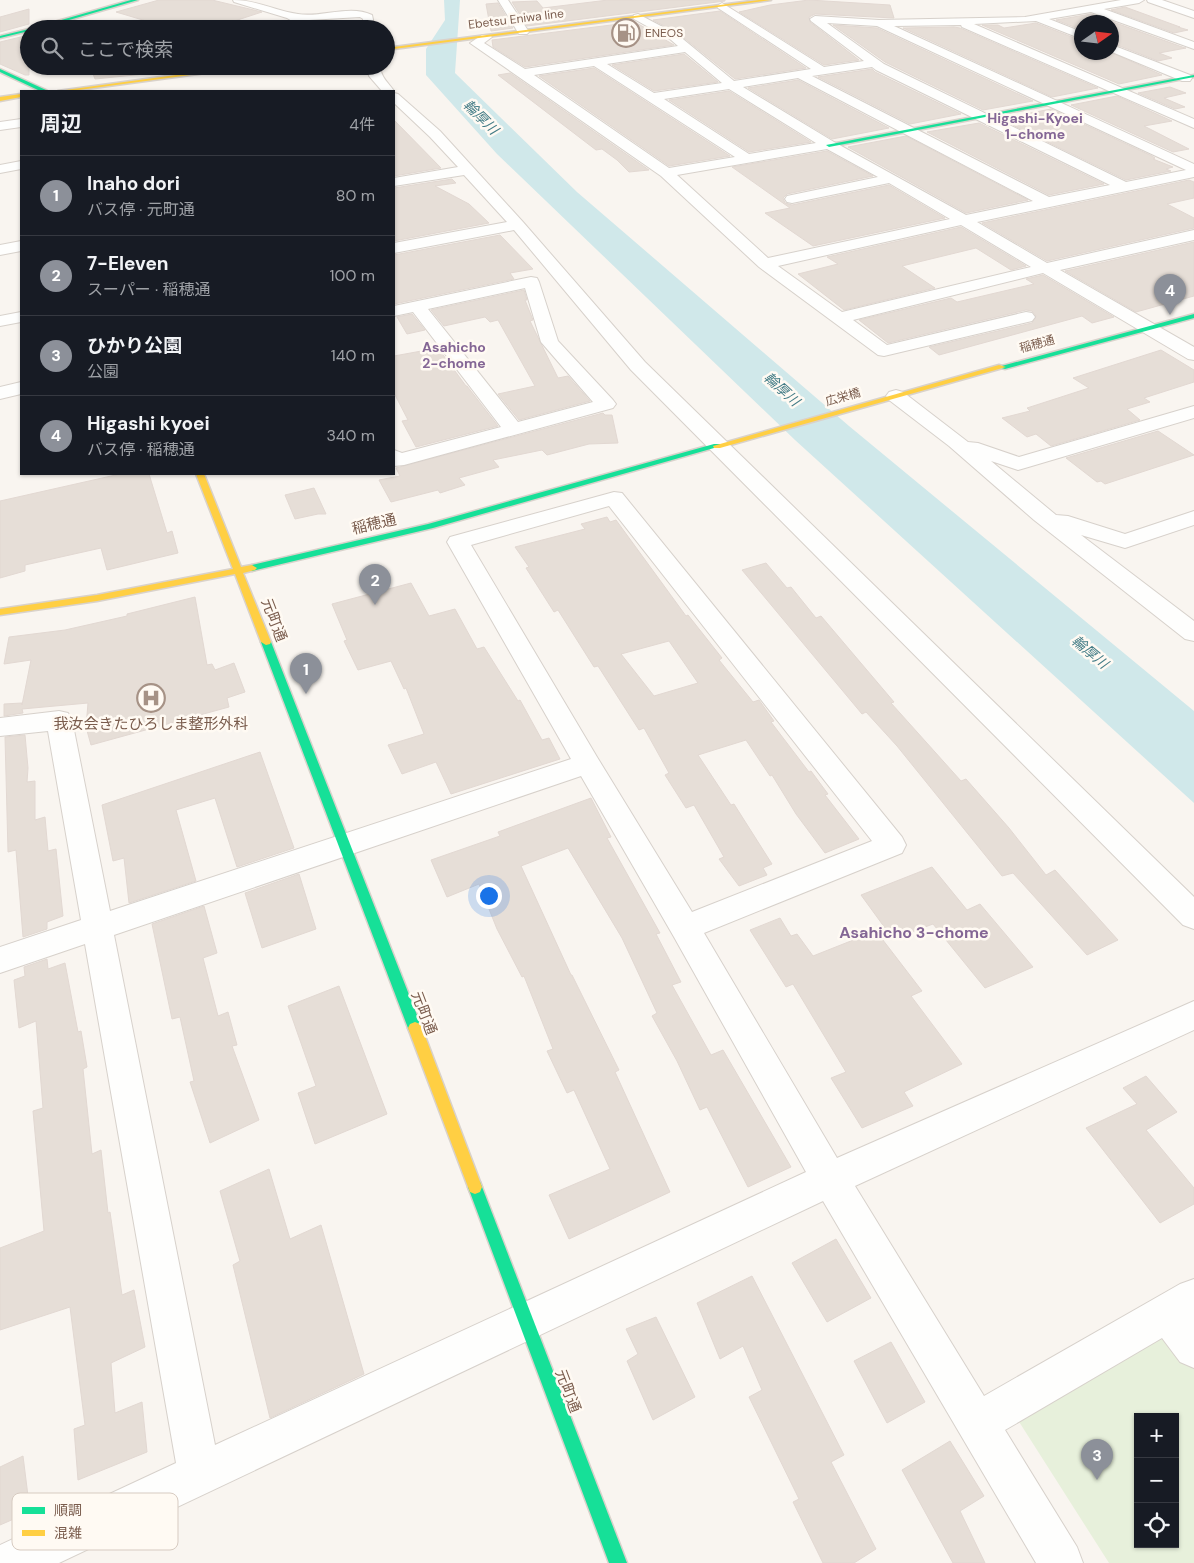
<!DOCTYPE html>
<html lang="ja">
<head>
<meta charset="utf-8">
<style>
  :root { --surface:#171b24; --page:#242831; --text:#f1f3f6; --muted:#9ea1a6; --line:#363941; --accent:#8c9099 }
  body { margin:0; font-family:"DM Sans","Noto Sans JP",sans-serif; background:var(--page); color:var(--text) }
  .controls { position:absolute; right:15px; bottom:15px; display:grid; overflow:hidden; border-radius:0px; box-shadow:0 1px 4px #0004 }
  .controls button { width:45px; height:45px; display:grid; place-items:center; padding:0; border:0; border-bottom:1px solid var(--line); background:var(--surface); color:var(--text); font:25px sans-serif }
  .compass { position:absolute; left:1074px; top:15px; width:45px; height:45px; border-radius:50%; background:var(--surface); box-shadow:0 1px 4px #0004; rotate:76deg }
  .you { position:absolute; left:488px; top:895px; width:18px; height:18px; margin:-12px; border:4px solid #fff; border-radius:50%; background:#1a73e8; box-shadow:0 0 0 8px #1a73e833 }
  .badge { display:grid; place-items:center; width:32px; height:32px; border-radius:50%; background:var(--accent); color:#fff; font-size:16px; font-weight:700 }
  .pin { position:absolute; translate:-50% -41px; filter:drop-shadow(0 1px 2px #0008) }
  .pin::after { content:''; position:absolute; top:26px; width:18px; height:15px; background:inherit; clip-path:polygon(0 0,100% 0,50% 100%) }
  .list { margin:0; padding:0; list-style:none }
  h2 { display:flex; justify-content:space-between; align-items:center; height:65px; margin:0; padding:0 20px; font-size:21px }
  h2 small { font-size:16px; font-weight:400; color:var(--muted) }
  .list li { display:grid; grid-template-columns:32px 1fr auto; gap:15px; align-items:center; box-sizing:border-box; height:80px; padding:0 20px; border-top:1px solid var(--line) }
  .list b { display:block; font-size:19px; white-space:nowrap }
  .list p { margin:0; font-size:16px; white-space:nowrap; color:var(--muted) }
  .list em { font-size:16px; font-style:normal; color:var(--muted) }
  .icon { flex:none; width:28px; height:28px; fill:none; stroke:currentColor; stroke-width:2; stroke-linecap:round; stroke-linejoin:round }
  .map { position:relative; flex:none; width:1194px; height:1563px; overflow:hidden }
  .search { position:absolute; background:var(--surface); box-shadow:0 1px 4px #0004; left:20px; top:20px; width:375px; height:55px; display:flex; align-items:center; gap:12px; box-sizing:border-box; padding:0 18px; border-radius:28px; color:var(--muted); font-size:19px }
  .panel { position:absolute; background:var(--surface); box-shadow:0 1px 4px #0004; left:20px; top:90px; width:375px; height:385px; border-radius:0px }
  .map>svg:first-child { display:block }
  .green { fill:#e7f0db; fill-rule:evenodd }
  .water { fill:#d0e8ea }
  .building { fill:#e6ded7; stroke:#e2d8d2; fill-rule:evenodd }
  .lines { fill:none; stroke-linecap:round; stroke-linejoin:round }
  .street-casing { stroke:#d7d1cb; stroke-width:2 }
  .fast-casing { stroke:#d9d2cb; stroke-width:3 }
  .slow-casing { stroke:#d9d2cb; stroke-width:3 }
  .street { fill:#fefefd; fill-rule:evenodd }
  .fast { fill:#16e098; fill-rule:evenodd }
  .slow { fill:#ffcf43; fill-rule:evenodd }
  .labels { text-anchor:middle; stroke-width:5; stroke-linejoin:round; paint-order:stroke }
  .far-street-label { font-size:12px; fill:#7a5c4d; stroke:#fffaf3 }
  .far-poi-label { font-size:12px; fill:#7a5c4d; stroke:#fffaf3; text-anchor:start }
  .far-water-label { font-size:14px; font-style:italic; fill:#437c86; stroke:#fffaf3 }
  .far-neighbourhood-label { font-size:14px; font-weight:bold; fill:#846695; stroke:#fffaf3 }
  .street-label { font-size:15px; fill:#7a5c4d; stroke:#fffaf3 }
  .poi-label { font-size:15px; fill:#7a5c4d; stroke:#fffaf3 }
  .neighbourhood-label { font-size:16px; font-weight:bold; fill:#846695; stroke:#fffaf3 }
  .key { fill:#fffaf3; stroke:#d7cbc1; stroke-width:1 }
  .key-label { font-size:14px; fill:#7a5c4d }
</style>
</head>
<body>
<div class="map">
<svg width="1194" height="1563" viewBox="0 0 1194 1563">
  <rect width="100%" height="100%" fill="#f9f5f0"/>
  <!-- green -->
  <path class="green" d="M1168,1313L1194,1348V1563H1109L1009,1406ZM1138,1417H1175V1544H1138Z"/>
  <!-- water -->
  <path class="water" d="M444,0H460L455,73L577,192L849,426L1194,711V803L795,440L497,154L426,75V49L445,20Z"/>
  <!-- building -->
  <g class="building">
    <path d="M159,0H212L262,12L210,29H173L116,12Z"/>
    <path d="M608,0H725V1L527,26L512,2L537,1L543,8Z"/>
    <path d="M809,0L890,5L894,18L815,14L809,17L810,22L859,60L824,65L739,12L770,5Z"/>
    <path d="M498,3L513,28L491,31L486,4Z"/>
    <path d="M1125,7L1180,27H1178L1188,30L1174,33L1111,10Z"/>
    <path d="M29,9V24L0,32V17Z"/>
    <path d="M720,11L806,68L735,79L679,34L653,20Z"/>
    <path d="M1091,14L1185,48H1186L1159,53L1172,58L1158,61L1112,43V22H1082V30L1056,20Z"/>
    <path d="M635,22L674,45L525,67L493,47L492,40Z"/>
    <path d="M1036,23L1082,41V52H1110L1162,75L1119,84L982,25H998L1004,28Z"/>
    <path d="M833,25L877,28L1033,101L983,110L885,62Z"/>
    <path d="M954,27L960,28L1098,88L1052,97L903,28Z"/>
    <path d="M29,35V75H25L0,64V42Z"/>
    <path d="M684,54L718,82L654,91L612,65Z"/>
    <path d="M90,66H153L154,73L95,79Z"/>
    <path d="M594,68L730,156L669,166L539,76Z"/>
    <path d="M872,69L875,72L961,114L910,124L818,77Z"/>
    <path d="M510,73L649,170L629,172L617,160L602,149L596,150L498,75Z"/>
    <path d="M798,80L889,128L832,139L748,88Z"/>
    <path d="M1170,87L1186,93L1164,98L1185,107L1175,109L1138,93Z"/>
    <path d="M729,91L811,142L749,152L669,100Z"/>
    <path d="M1117,96L1172,121L1144,126L1189,149L1173,152L1071,105Z"/>
    <path d="M1051,109L1152,156L1155,158L1153,159L1173,167L1166,169L1171,171L1126,180L1000,119Z"/>
    <path d="M394,120L441,168L394,176Z"/>
    <path d="M979,123L1104,184L1049,195L927,132Z"/>
    <path d="M906,136L1028,200L966,213L848,147Z"/>
    <path d="M827,151L873,176L787,194L783,198L785,203L792,205L889,185L945,218L813,246L765,213L790,208L732,167Z"/>
    <path d="M452,179L456,183L435,186L469,204L489,223L394,241V188Z"/>
    <path d="M1189,180L1194,182V198L1167,204L1194,218V228L1047,261L982,223Z"/>
    <path d="M961,227L1026,266L1011,270L976,248L902,266L935,288L844,310L798,274L838,264L827,257Z"/>
    <path d="M500,235L533,269L510,273L514,279L394,304V255Z"/>
    <path d="M1194,242V296L1136,312L1065,271Z"/>
    <path d="M1043,275L1114,317L1092,323L1082,316L939,355L929,347L1032,323L1036,316L1032,311L1026,310L888,343L859,320L951,298L957,302L1034,284L1026,279Z"/>
    <path d="M524,290L527,300H525L533,320L530,321L558,378L568,376L590,401L519,420L498,394L535,386L498,320L490,322L485,317L444,326L431,310Z"/>
    <path d="M412,314L425,330L407,334L397,317Z"/>
    <path d="M438,348L466,386H467L498,426L416,447L402,421L408,420L394,393V356Z"/>
    <path d="M1161,350L1194,370V382L1144,398L1150,402L1127,409L1140,420L1051,446L1036,434L1027,437L1002,418L1030,411L1027,408L1089,388L1073,378Z"/>
    <path d="M603,413L605,415H612L618,443L589,444L547,455L542,450L493,460L499,467L459,478L465,485L440,493L438,490L391,502L379,480L400,476L396,468Z"/>
    <path d="M1158,431L1194,455L1105,484L1101,481L1097,482L1066,458Z"/>
    <path d="M120,474H149L167,533L172,531L178,553L107,570L101,548L25,565V571L0,578V501Z"/>
    <path d="M314,488L326,514H318L295,519L285,495Z"/>
    <path d="M607,517L610,522L616,520L686,616L688,615L722,658L719,660L753,702L759,700L774,721L771,722L809,772L811,771L828,794L825,795L859,839L825,853L796,814L772,775L770,776L746,740L698,755L731,805L734,804L772,864L763,868L767,875L739,886L719,859L724,857L694,805L686,808L665,775L669,773L644,728L639,730L598,666L594,667L558,610L554,612L526,568L529,567L515,547L585,529L581,524ZM669,641L698,683L654,696L621,654Z"/>
    <path d="M766,563L787,588L791,587L816,618L821,616L894,702L891,703L961,781L966,779L1009,828L1046,875L1055,870L1118,940L1087,955L1013,873L1002,876L897,746L866,712L862,714L742,570Z"/>
    <path d="M411,583L429,616L455,609L477,649L484,647L518,701L520,700L542,740L549,738L560,759L451,794L436,762L402,774L388,745L424,734L406,688L404,689L391,661L358,670L344,641L347,640L332,604Z"/>
    <path d="M195,597L207,665L212,664L215,670L234,663L245,692L227,698L229,707L91,745L86,727L88,703L22,709L23,713L4,716V704L22,703V705L31,660L4,664L9,637L65,630L127,616V614Z"/>
    <path d="M25,735L28,768L27,782L35,781V820L45,817L48,851L56,849L63,916L47,922V929L23,937L16,850L8,852L5,737Z"/>
    <path d="M260,752L294,848L237,867L215,798L176,810L196,881L129,903L124,858L113,861L102,805Z"/>
    <path d="M591,798L611,837L607,838L660,933L656,934L681,982L672,985L711,1055L723,1050L791,1167L748,1187L707,1107L700,1110L677,1061L652,1016L657,1013L622,938L568,848L521,866L571,975H572L619,1070L615,1072L670,1192L569,1239L549,1195L610,1169L574,1090L567,1093L547,1051L553,1049L524,976L522,977L497,929L479,884L447,897L431,860L500,836L498,832Z"/>
    <path d="M932,867L967,910L980,904L1033,967L985,988L933,924L893,939L861,895Z"/>
    <path d="M299,874L316,929L262,948L245,893Z"/>
    <path d="M204,906L217,953L203,958L218,1016L228,1012L237,1045L232,1046L259,1120L210,1143L190,1082L194,1081L180,1017L172,1019L152,924Z"/>
    <path d="M780,918L791,936L797,934L813,956L876,931L922,991L911,996L962,1064L904,1092L913,1106L862,1128L831,1078L846,1072L793,984L786,987L750,930Z"/>
    <path d="M47,959L48,969L65,963L78,1032L81,1031L87,1067L83,1069L92,1154L101,1150L108,1213L110,1212L122,1295L134,1290L145,1347L111,1363L115,1413L142,1402L147,1452L78,1480L74,1429L85,1425L70,1307L0,1330V1248L44,1231L33,1111L43,1108L36,1021L19,1028L14,980L25,976L24,967Z"/>
    <path d="M339,986L387,1114L315,1144L298,1093L316,1086L288,1006Z"/>
    <path d="M1146,1076L1177,1112L1146,1130L1194,1188V1204L1160,1223L1086,1128L1137,1104L1123,1088Z"/>
    <path d="M269,1169L290,1239L321,1225L364,1374L270,1418L233,1265L240,1261L220,1191Z"/>
    <path d="M836,1239L871,1298L827,1322L792,1263Z"/>
    <path d="M752,1276L844,1455L831,1462L876,1549L854,1563H823L793,1502L799,1499L749,1397L762,1390L743,1346L720,1359L697,1303Z"/>
    <path d="M656,1317L695,1397L653,1420L627,1361L638,1354L626,1329Z"/>
    <path d="M891,1342L925,1402L887,1423L854,1361Z"/>
    <path d="M950,1441L984,1496L960,1511L985,1563H953L902,1470Z"/>
    <path d="M23,1456L30,1512L0,1525V1467Z"/>
  </g>
  <g class="lines">
    <defs>
      <g id="street">
        <path d="M233,0C257,0 275,11 298,14C321,18 350,4 372,15L375,29H364L363,19L360,17L292,21L287,18L234,2Z"/>
        <path d="M498,0H508L529,32L527,34H519Z"/>
        <path d="M1121,0H1144L1139,3L1104,9L1194,42V49L1091,12L1049,19L1082,32V39L1036,21L974,24L1194,119V128L962,27L961,25L894,26L1194,164V177L977,222L1047,263L1194,230V240L1060,270L1194,347V360L1188,359L1043,273L853,320L887,345L1026,312L1032,313L1035,317L1032,321L884,356L878,355L759,267L661,176L470,43L482,35H490L492,37L484,43L525,69L678,46L670,39L634,19L633,17L634,15L638,14L678,35L734,81L811,69L718,8L717,6L722,3L824,67L864,61L811,21L810,19L815,16L879,20L1025,17ZM827,23L877,26L1186,170L1126,182L884,64ZM685,52L722,83L654,93L607,64ZM594,66L735,157L669,168L534,75ZM872,67L876,70L1110,185L1049,197L812,76ZM798,78L1033,201L966,215L834,142L743,87ZM729,89L816,143L749,154L664,99ZM827,149L878,177L787,196L785,199L787,202L792,203L889,183L950,219L768,258L677,175ZM961,225L1031,267L842,312L778,266Z"/>
        <path d="M1147,0H1162L1194,11V18L1148,2Z"/>
        <path d="M1112,45L1190,75L1192,78L1190,81H1182L1112,52Z"/>
        <path d="M368,66H380C381,78 388,82 394,91V92L382,91L369,76Z"/>
        <path d="M394,93L398,94L440,131L523,222L645,362L1194,897V929L1183,925L631,370L514,230L394,253V243L507,222L464,175L394,186V178L458,167L430,137L394,103Z"/>
        <path d="M21,119V127L0,130V122Z"/>
        <path d="M21,161V169L0,173V165Z"/>
        <path d="M21,241V251L0,255V245Z"/>
        <path d="M531,277L537,278L539,282L558,341L613,400L616,404L613,408L404,465L394,466V450L402,453L501,427L413,312L394,316V306ZM525,288L541,342L593,402L518,422L428,309Z"/>
        <path d="M21,312V322L0,326V316Z"/>
        <path d="M21,382V394L0,399V387Z"/>
        <path d="M896,390L903,392L968,442L978,443L1019,457L1194,406V418L1025,468L1018,470L991,461L1056,515L1068,516L1125,534L1194,511V525L1125,548L1081,535L1194,621V641L1185,639L1034,520L949,446L889,400L886,396L889,392Z"/>
        <path d="M614,492L622,493L902,837L906,845L902,853L704,933L837,1158L1194,1001V1030L855,1186L984,1396L1180,1284L1194,1279V1368L1180,1362L1162,1338L1005,1430L1077,1547L1083,1563H1036L823,1201L59,1563H0V1545L176,1463L85,944L0,973V947L81,920L48,731L0,736V718L59,711L68,713L72,720L110,911L571,759L447,542L450,537ZM609,506L872,841L692,912L597,757L471,545ZM581,776L674,937L806,1172L215,1445L114,935Z"/>
      </g>
      <g id="fast">
        <path d="M131,0H138L38,29H30Z"/>
        <path d="M29,29V31L0,38V36Z"/>
        <path d="M0,69L46,90L47,91H40L0,72Z"/>
        <path d="M1194,75V77L829,147L826,145Z"/>
        <path d="M1194,314V318L1005,369L998,367Z"/>
        <path d="M714,444H720L721,446L433,528L252,571L247,568L252,565L428,524Z"/>
        <path d="M266,639L271,642L422,1028L420,1032L415,1034L410,1032L408,1028L261,642Z"/>
        <path d="M475,1180L480,1182L482,1187L627,1563H609L468,1187L470,1182Z"/>
      </g>
      <g id="slow">
        <path d="M759,0H771L386,50V48Z"/>
        <path d="M242,66H257L71,91H58Z"/>
        <path d="M21,94V97L0,101V97Z"/>
        <path d="M999,365L1006,367L720,448H714L713,446Z"/>
        <path d="M196,474H204L241,567L252,565L257,568L255,570L243,573L271,642L270,644L266,645L261,642L235,574L97,601L0,615V609L97,595L233,569Z"/>
        <path d="M415,1022L420,1024L422,1028L482,1187L480,1192L475,1194L470,1192L468,1187L408,1028L410,1024Z"/>
      </g>
    </defs>
    <!-- street casing -->
    <use href="#street" class="street-casing"/>
    <!-- fast casing -->
    <use href="#fast" class="fast-casing"/>
    <!-- slow casing -->
    <use href="#slow" class="slow-casing"/>
    <!-- street -->
    <use href="#street" class="street"/>
    <!-- fast -->
    <use href="#fast" class="fast"/>
    <!-- slow -->
    <use href="#slow" class="slow"/>
  </g>
  <!-- icons -->
  <defs>
    <symbol id="fuel-ring" viewBox="-11 -11 22 22"><circle r="9.5" fill="#fffaf3" stroke="#a69286" stroke-width="1.5"/><path d="M-5.5-6h7V0h2V4h1.3V-2.5L3-4.5l.8-.8L6-3V5H2.5V1h-1V6h-7ZM-4.2-4.7v3.2H.2V-4.7Z" fill="#a69286"/></symbol>
    <symbol id="hospital-ring" viewBox="-11 -11 22 22"><circle r="9.5" fill="#fffaf3" stroke="#a69286" stroke-width="1.5"/><path d="M-5-5h3v3.5h4V-5h3V5h-3V1.5h-4V5h-3Z" fill="#a69286"/></symbol>
  </defs>
  <g fill-rule="evenodd">
    <use href="#fuel-ring" x="610" y="17" width="32" height="32"/>
    <use href="#hospital-ring" x="135" y="682" width="32" height="32"/>
  </g>
  <g class="labels">
    <!-- far-street labels -->
    <g class="far-street-label">
      <text transform="translate(516 19) rotate(-7)" y="4">Ebetsu Eniwa line</text>
      <text transform="translate(1037 344) rotate(-15)" y="4">稲穂通</text>
      <text transform="translate(843 397) rotate(-16)" y="4">広栄橋</text>
    </g>
    <!-- far-poi labels -->
    <g class="far-poi-label">
      <text x="645" y="37">ENEOS</text>
    </g>
    <!-- far-water labels -->
    <g class="far-water-label">
      <text transform="translate(481 117) rotate(45)" y="5">輪厚川</text>
      <text transform="translate(782 389) rotate(42)" y="5">輪厚川</text>
      <text transform="translate(1090 652) rotate(40)" y="5">輪厚川</text>
    </g>
    <!-- far-neighbourhood labels -->
    <g class="far-neighbourhood-label">
      <text x="1035" y="123">Higashi-Kyoei<tspan x="1035" dy="16">1-chome</tspan></text>
      <text x="454" y="352">Asahicho<tspan x="454" dy="16">2-chome</tspan></text>
    </g>
    <!-- street labels -->
    <g class="street-label">
      <text transform="translate(374 524) rotate(-13)" y="5">稲穂通</text>
      <text transform="translate(274 620) rotate(69)" y="5">元町通</text>
      <text transform="translate(424 1013) rotate(69)" y="5">元町通</text>
      <text transform="translate(568 1391) rotate(69)" y="5">元町通</text>
    </g>
    <!-- poi labels -->
    <g class="poi-label">
      <text x="151" y="729">我汝会きたひろしま整形外科</text>
    </g>
    <!-- neighbourhood labels -->
    <g class="neighbourhood-label">
      <text x="914" y="938">Asahicho 3-chome</text>
    </g>
  </g>
  <!-- legend -->
  <rect x="12" y="1493" width="166" height="57" rx="8" class="key"/>
  <rect x="22" y="1507" width="23" height="7" fill="#16e098"/>
  <rect x="22" y="1530" width="23" height="6" fill="#ffcf43"/>
  <g class="key-label">
    <text x="54" y="1515">順調</text>
    <text x="54" y="1538">混雑</text>
  </g>
</svg>
<div class="controls">
<button>+</button>
<button>−</button>
<button><svg class="icon" aria-label="locate" viewBox="0 0 24 24"><circle cx="12" cy="12" r="6"/><path d="M12 2v4M12 18v4M2 12h4M18 12h4"/></svg></button>
</div>
<svg class="compass" viewBox="-18 -18 36 36"><path d="M0-13l5 13h-10z" fill="#e53935"/><path d="M0 13l5-13h-10z" fill="#9ea1a6"/></svg>
<div class="you"></div>
<div class="pin badge" style="left:306px;top:694px">1</div>
<div class="pin badge" style="left:375px;top:605px">2</div>
<div class="pin badge" style="left:1097px;top:1480px">3</div>
<div class="pin badge" style="left:1170px;top:315px">4</div>
<div class="search"><svg class="icon" aria-label="search" viewBox="0 0 24 24"><circle cx="10" cy="10" r="6"/><path d="M15 15l6 6"/></svg>ここで検索</div>
<section class="panel">
<h2>周辺<small>4件</small></h2>
<ul class="list">
<li><span class="badge">1</span><div><b>Inaho dori</b><p>バス停 · 元町通</p></div><em>80 m</em></li>
<li><span class="badge">2</span><div><b>7-Eleven</b><p>スーパー · 稲穂通</p></div><em>100 m</em></li>
<li><span class="badge">3</span><div><b>ひかり公園</b><p>公園</p></div><em>140 m</em></li>
<li><span class="badge">4</span><div><b>Higashi kyoei</b><p>バス停 · 稲穂通</p></div><em>340 m</em></li>
</ul>
</section>
</div>
</body>
</html>
